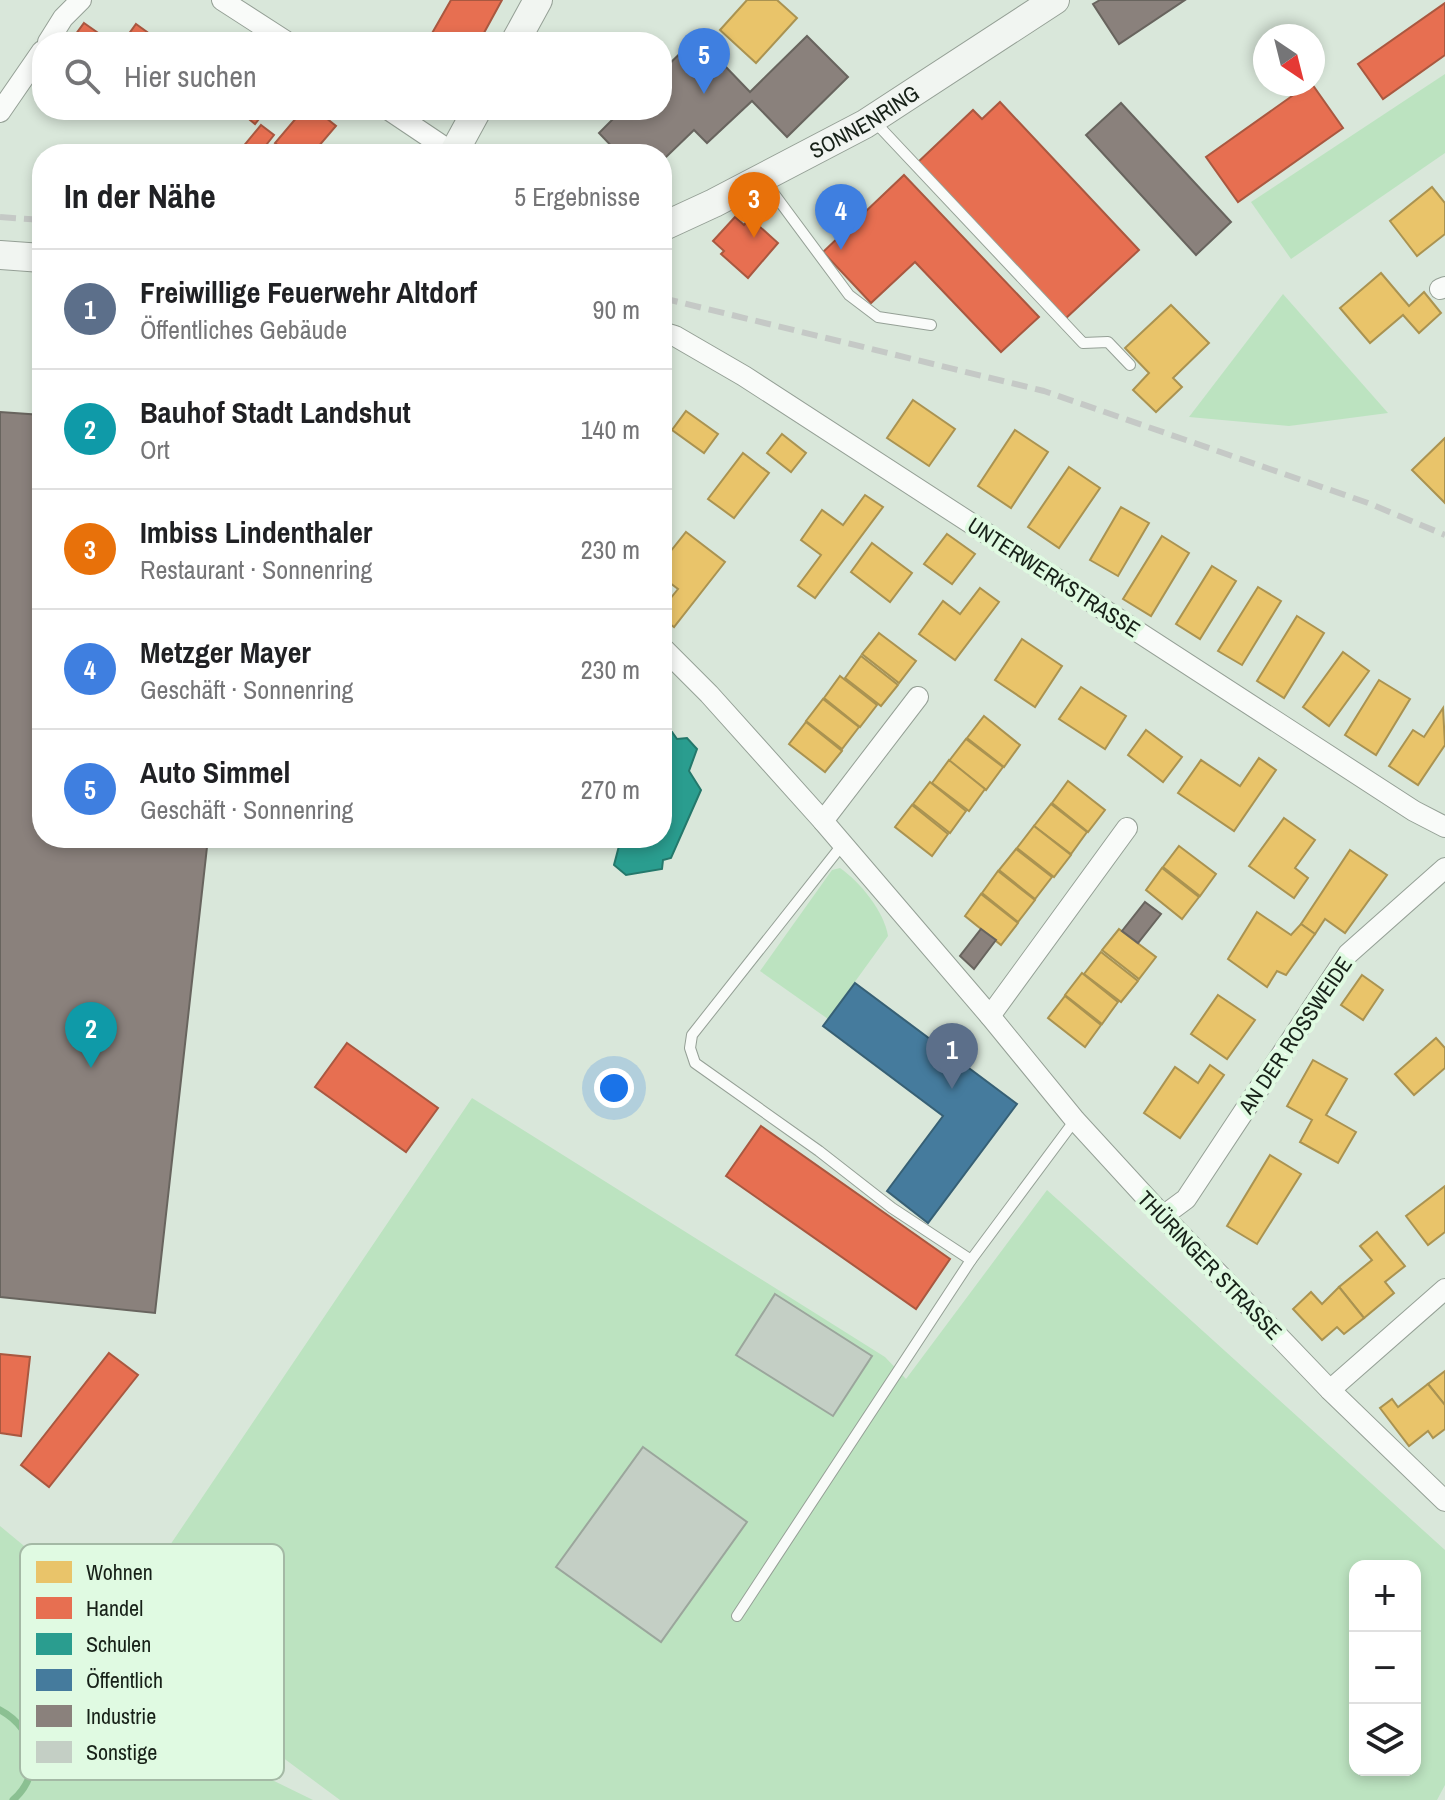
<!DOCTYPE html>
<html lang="de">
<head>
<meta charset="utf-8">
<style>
  :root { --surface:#fff; --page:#f2f2f2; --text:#202124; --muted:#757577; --line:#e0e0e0; --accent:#5b665c }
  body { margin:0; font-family:"Archivo Narrow",sans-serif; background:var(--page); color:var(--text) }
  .controls { position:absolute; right:24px; bottom:24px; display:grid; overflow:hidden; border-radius:16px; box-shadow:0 4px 12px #0003 }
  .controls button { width:72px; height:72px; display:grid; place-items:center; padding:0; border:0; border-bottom:2px solid var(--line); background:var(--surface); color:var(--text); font:40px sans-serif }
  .compass { position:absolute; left:1253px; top:24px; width:72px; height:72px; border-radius:50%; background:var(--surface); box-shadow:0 4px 12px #0003; rotate:145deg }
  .you { position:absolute; left:614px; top:1088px; width:28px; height:28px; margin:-20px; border:6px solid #fff; border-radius:50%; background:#1a73e8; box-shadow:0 0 0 12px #1a73e833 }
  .badge { display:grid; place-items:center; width:52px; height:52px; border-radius:50%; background:var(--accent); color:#fff; font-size:26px; font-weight:700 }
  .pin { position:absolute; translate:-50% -66px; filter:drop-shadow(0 2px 4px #0008) }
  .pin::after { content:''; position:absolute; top:42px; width:28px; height:24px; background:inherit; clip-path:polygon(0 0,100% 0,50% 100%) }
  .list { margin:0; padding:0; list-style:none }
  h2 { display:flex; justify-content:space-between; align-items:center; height:104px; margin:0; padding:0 32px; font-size:34px }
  h2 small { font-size:26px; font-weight:400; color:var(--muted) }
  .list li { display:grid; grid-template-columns:52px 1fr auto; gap:24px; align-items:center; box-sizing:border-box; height:120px; padding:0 32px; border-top:2px solid var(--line) }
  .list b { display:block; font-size:30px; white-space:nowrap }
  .list p { margin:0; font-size:26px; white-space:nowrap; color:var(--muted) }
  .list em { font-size:26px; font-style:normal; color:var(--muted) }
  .icon { flex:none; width:44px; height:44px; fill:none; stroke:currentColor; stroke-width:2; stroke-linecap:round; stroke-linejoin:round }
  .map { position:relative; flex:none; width:1445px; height:1800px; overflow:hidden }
  .search { position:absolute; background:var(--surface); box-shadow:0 4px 12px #0003; left:32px; top:32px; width:640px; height:88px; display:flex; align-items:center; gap:20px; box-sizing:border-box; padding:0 28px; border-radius:32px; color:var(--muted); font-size:30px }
  .panel { position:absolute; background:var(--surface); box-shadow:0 4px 12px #0003; left:32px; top:144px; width:640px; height:704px; border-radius:32px }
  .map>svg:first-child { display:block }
  .green { fill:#bce3c0; fill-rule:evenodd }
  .homes { fill:#e9c46a; stroke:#aa9351; stroke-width:2 }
  .shops { fill:#e76f51; stroke:#a95840; stroke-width:2 }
  .schools { fill:#2a9d8f; stroke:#24786b; stroke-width:2 }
  .public { fill:#457b9d; stroke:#376075; stroke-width:2 }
  .industry { fill:#8a817c; stroke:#68645e; stroke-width:2 }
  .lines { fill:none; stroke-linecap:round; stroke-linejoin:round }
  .stream { stroke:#8bc092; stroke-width:7 }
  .building { fill:#c4cfc5; stroke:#9ba69c; stroke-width:2 }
  .lane-casing { stroke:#95a096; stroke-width:12 }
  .street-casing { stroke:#95a096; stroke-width:22 }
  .secondary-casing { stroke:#95a096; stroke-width:30 }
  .lane { stroke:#f9fbf9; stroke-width:10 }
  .street { stroke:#f9fbf9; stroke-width:20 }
  .secondary { stroke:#f1f5f1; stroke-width:28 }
  .rail { stroke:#c5c9c6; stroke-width:6; stroke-dasharray:16 8; stroke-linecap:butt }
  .labels { text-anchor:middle; stroke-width:8; stroke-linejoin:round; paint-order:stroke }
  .street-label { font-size:22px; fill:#172118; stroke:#e0fae2 }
  .key { fill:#e0fae2; stroke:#a4b9a5; stroke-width:2 }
  .key-label { font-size:22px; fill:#172118 }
</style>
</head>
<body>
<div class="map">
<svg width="1445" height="1800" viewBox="0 0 1445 1800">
  <rect width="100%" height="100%" fill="#d9e7da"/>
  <!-- green -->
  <g class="green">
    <path d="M1445,74V153L1291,259L1251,202Z"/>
    <path d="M1283,294L1388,413L1289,426L1189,417Z"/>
    <path d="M840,868C860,882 884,911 888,936L828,1019L760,971L832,870Z"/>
    <path d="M472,1098L885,1357L906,1379L1047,1190L1445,1550V1785L1437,1800H340L112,1631ZM1355,1566H1415V1770H1355Z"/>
    <path d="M0,1526L35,1555L147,1697L268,1778L313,1800H0Z"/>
  </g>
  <!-- homes -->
  <g class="homes">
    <path d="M747,0H777L797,18L756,63L720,30Z"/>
    <path d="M1432,187L1445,203V234L1417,256L1390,221Z"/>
    <path d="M1381,273L1409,306L1424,292L1441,313L1419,333L1403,315L1370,343L1340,308Z"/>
    <path d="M1171,305L1209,343L1173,378L1182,387L1156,412L1133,390L1149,373L1125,348Z"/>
    <path d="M913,400L955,429L929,466L887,438Z"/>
    <path d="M686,411L718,434L704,453L672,430Z"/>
    <path d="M1015,430L1048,452L1011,508L978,486Z"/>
    <path d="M782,434L806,453L791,472L767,453Z"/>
    <path d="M1445,438V503L1412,470Z"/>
    <path d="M743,453L769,473L734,518L708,499Z"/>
    <path d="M1069,467L1100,488L1059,548L1028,527Z"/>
    <path d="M865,495L883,507L815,598L798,586L821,555L801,540L822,510L843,525Z"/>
    <path d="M1121,507L1149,523L1118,576L1090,560Z"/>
    <path d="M686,532L725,562L674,627L662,618V609L678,589L662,577V562Z"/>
    <path d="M947,534L975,554L952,584L924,564Z"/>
    <path d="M1162,536L1189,553L1151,616L1123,599Z"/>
    <path d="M872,543L912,573L890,602L851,572Z"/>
    <path d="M1212,566L1236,581L1200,639L1176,624Z"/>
    <path d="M1258,587L1281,601L1242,665L1218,651Z"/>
    <path d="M980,588L999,602L955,660L919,634L943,601L960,614Z"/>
    <path d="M1297,616L1324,633L1284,698L1257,681Z"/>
    <path d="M879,633L916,661L899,683L862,654Z"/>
    <path d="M1022,639L1062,666L1035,707L995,680Z"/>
    <path d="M1343,652L1369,671L1329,726L1303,707Z"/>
    <path d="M861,656L898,685L881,706L845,678Z"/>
    <path d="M840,676L877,705L860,727L824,698Z"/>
    <path d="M1379,680L1410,699L1376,755L1345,735Z"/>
    <path d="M1081,687L1126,716L1105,749L1059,719Z"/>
    <path d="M823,699L859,727L842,749L806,721Z"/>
    <path d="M1443,708L1445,745L1418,785L1389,766L1413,730L1424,737Z"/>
    <path d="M984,716L1020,745L1004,767L967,738Z"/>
    <path d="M806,722L842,751L825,772L789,744Z"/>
    <path d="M1146,730L1182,757L1163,782L1128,755Z"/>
    <path d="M966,739L1003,767L986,790L949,761Z"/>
    <path d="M1259,758L1276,770L1234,831L1178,793L1201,760L1240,786Z"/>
    <path d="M949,760L985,789L969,811L932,783Z"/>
    <path d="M1068,781L1105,810L1088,832L1052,803Z"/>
    <path d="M930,782L966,811L950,833L913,804Z"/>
    <path d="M1051,804L1087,832L1071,854L1034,826Z"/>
    <path d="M912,805L948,834L932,856L895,827Z"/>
    <path d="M1284,818L1315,840L1295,868L1308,878L1294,898L1249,866Z"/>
    <path d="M1034,826L1071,855L1054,877L1017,848Z"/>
    <path d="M1179,846L1216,874L1200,896L1163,867Z"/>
    <path d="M1016,849L1052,877L1035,899L999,870Z"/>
    <path d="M1350,850L1387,875L1345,933L1325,919L1315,934L1301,924Z"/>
    <path d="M1162,868L1199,897L1182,919L1146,890Z"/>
    <path d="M998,871L1035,900L1018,922L982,893Z"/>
    <path d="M981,894L1018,923L1001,945L965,916Z"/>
    <path d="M1257,912L1291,935L1301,924L1315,934L1286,975L1277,971L1267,987L1228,959Z"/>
    <path d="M1119,929L1156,957L1139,979L1102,950Z"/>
    <path d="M1101,952L1138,981L1121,1002L1084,974Z"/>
    <path d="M1082,973L1118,1002L1102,1024L1065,995Z"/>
    <path d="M1362,975L1383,990L1363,1020L1341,1005Z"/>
    <path d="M1218,995L1255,1020L1227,1059L1191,1034Z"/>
    <path d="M1065,996L1101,1025L1085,1047L1048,1018Z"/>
    <path d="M1436,1038L1445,1048V1068L1414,1095L1395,1074Z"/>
    <path d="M1313,1060L1347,1079L1326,1115L1356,1132L1338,1163L1300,1142L1312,1120L1287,1106Z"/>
    <path d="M1210,1065L1224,1075L1180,1138L1144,1113L1175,1067L1198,1083Z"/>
    <path d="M1270,1155L1301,1174L1257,1244L1227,1226Z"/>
    <path d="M1445,1186V1232L1428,1245L1406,1216Z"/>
    <path d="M1377,1232L1405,1266L1385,1282L1394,1293L1364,1318L1339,1287L1372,1260L1360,1246Z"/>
    <path d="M1339,1287L1364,1318L1344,1334L1337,1327L1322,1340L1293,1309L1311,1292L1322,1304Z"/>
    <path d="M1445,1371V1405L1428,1384Z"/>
    <path d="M1428,1384L1445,1405V1429L1433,1438L1428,1431L1409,1446L1380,1408L1392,1399L1398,1407Z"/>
  </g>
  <!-- shops -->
  <g class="shops">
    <path d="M451,0H502L479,42H427Z"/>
    <path d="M1445,3V55L1383,99L1358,64Z"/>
    <path d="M84,23L111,42H70Z"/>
    <path d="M136,24L161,42H123Z"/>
    <path d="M1309,84H1312L1343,128L1238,202L1206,157Z"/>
    <path d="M1000,102L1139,250L1065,319L916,164L973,110L982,119Z"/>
    <path d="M238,110H266L255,124Z"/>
    <path d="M303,110H316L336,126L312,154H289L275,143Z"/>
    <path d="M261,125L274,135L259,154H237Z"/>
    <path d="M904,175L1039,317L1001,352L915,262L871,303L823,252Z"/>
    <path d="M735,217L744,225L750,218L778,243L748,278L721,254L724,251L713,241Z"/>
    <path d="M347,1043L438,1108L406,1152L315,1087Z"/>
    <path d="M761,1126L950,1259L916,1309L726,1176Z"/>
    <path d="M109,1353L138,1375L49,1487L21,1465Z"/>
    <path d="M0,1354L30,1357L21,1436L0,1433Z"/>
  </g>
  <!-- schools -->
  <path class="schools" d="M662,730L672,732L677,739L687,738L697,749L689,771L701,790L671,858L663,860L662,869L626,875L614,865L619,846L609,838H662Z"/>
  <!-- public -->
  <path class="public" d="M855,983L1017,1104L928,1223L887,1191L943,1116L823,1026Z"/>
  <!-- industry -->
  <g class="industry">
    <path d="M1100,0H1185L1119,44L1093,4Z"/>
    <path d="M807,36L848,77L787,137L752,101L707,143L694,130L662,161V154H619L599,133L622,110H662V71L697,37L750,92Z"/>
    <path d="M1121,103L1231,222L1196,255L1086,135Z"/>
    <path d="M0,412L42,415V838H208L155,1313L0,1297Z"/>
    <path d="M1145,902L1161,914L1138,943L1122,931Z"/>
    <path d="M981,929L996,940L974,969L960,956Z"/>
  </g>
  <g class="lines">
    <!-- stream -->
    <path class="stream" d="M0,1710C36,1729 44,1773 13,1800"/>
  </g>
  <!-- building -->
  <g class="building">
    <path d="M775,1294L872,1356L833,1416L736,1355Z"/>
    <path d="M643,1447L747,1522L661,1642L556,1567Z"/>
  </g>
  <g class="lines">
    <defs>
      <g id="lane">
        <path d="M874,121L1083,343L1108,342L1130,365"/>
        <path d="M763,179L849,295L878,317L931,325"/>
        <path d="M842,845L692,1035L690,1048L695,1063L819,1151L892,1208L971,1260"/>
        <path d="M737,1616L971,1260L1075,1120"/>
      </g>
      <g id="street">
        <path d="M222,0L287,42"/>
        <path d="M48,42L63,18L81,0"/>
        <path d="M389,110L453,153"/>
        <path d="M0,112L42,51"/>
        <path d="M1440,289L1445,287"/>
        <path d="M662,332L675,336L744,376L1414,811L1445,827"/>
        <path d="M662,647L709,694L823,821L990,1016L1075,1120L1163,1216L1330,1390L1445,1501"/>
        <path d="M823,821L918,697"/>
        <path d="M990,1016L1127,828"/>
        <path d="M1163,1216L1186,1199L1348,954L1445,868"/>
        <path d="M1330,1390L1445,1289"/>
      </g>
      <g id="secondary">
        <path d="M515,42L538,0"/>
        <path d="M453,154L477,110"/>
        <path id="s1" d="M662,227L714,203L865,124L1055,0"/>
        <path d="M0,255L42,258"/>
      </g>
    </defs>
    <!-- lane casing -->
    <use href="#lane" class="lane-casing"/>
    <!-- street casing -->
    <use href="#street" class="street-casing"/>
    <!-- secondary casing -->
    <use href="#secondary" class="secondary-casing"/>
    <!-- lane -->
    <use href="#lane" class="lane"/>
    <!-- street -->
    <use href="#street" class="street"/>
    <!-- secondary -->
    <use href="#secondary" class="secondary"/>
    <!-- rail -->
    <g class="rail">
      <path d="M0,217L42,220"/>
      <path d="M662,298L1044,391L1368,503L1445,535"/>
    </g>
  </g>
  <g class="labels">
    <!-- street labels -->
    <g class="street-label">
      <text dy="8" stroke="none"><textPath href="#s1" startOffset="228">SONNENRING</textPath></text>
      <text transform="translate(1054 577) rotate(33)" y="8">UNTERWERKSTRASSE</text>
      <text transform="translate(1295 1035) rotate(-56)" y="8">AN DER ROSSWEIDE</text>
      <text transform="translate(1210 1265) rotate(46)" y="8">THÜRINGER STRASSE</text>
    </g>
  </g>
  <!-- legend -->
  <rect x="20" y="1544" width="264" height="236" rx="12" class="key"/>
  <rect x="36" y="1561" width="36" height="22" fill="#e9c46a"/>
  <rect x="36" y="1597" width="36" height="22" fill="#e76f51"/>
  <rect x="36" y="1633" width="36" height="22" fill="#2a9d8f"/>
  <rect x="36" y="1669" width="36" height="22" fill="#457b9d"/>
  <rect x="36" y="1705" width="36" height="22" fill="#8a817c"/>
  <rect x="36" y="1741" width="36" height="22" fill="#c4cfc5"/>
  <g class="key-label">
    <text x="86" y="1580">Wohnen</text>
    <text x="86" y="1616">Handel</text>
    <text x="86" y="1652">Schulen</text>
    <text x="86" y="1688">Öffentlich</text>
    <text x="86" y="1724">Industrie</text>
    <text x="86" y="1760">Sonstige</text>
  </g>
</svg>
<div class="controls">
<button>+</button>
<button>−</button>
<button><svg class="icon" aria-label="layers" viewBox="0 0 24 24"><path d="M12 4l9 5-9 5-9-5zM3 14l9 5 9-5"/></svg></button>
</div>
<svg class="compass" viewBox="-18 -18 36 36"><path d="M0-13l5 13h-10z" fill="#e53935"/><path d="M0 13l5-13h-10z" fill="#757577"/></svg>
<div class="you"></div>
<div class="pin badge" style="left:952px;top:1089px;background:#5c6f8a">1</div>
<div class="pin badge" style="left:91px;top:1068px;background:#0f9aa8">2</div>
<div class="pin badge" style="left:754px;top:238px;background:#e8710a">3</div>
<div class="pin badge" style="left:841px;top:250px;background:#3f7fe0">4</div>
<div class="pin badge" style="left:704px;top:94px;background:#3f7fe0">5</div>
<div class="search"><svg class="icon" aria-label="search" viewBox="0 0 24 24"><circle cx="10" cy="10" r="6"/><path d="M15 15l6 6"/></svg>Hier suchen</div>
<section class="panel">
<h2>In der Nähe<small>5 Ergebnisse</small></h2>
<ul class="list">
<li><span class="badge" style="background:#5c6f8a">1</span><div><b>Freiwillige Feuerwehr Altdorf</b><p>Öffentliches Gebäude</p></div><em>90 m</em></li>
<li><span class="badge" style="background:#0f9aa8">2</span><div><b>Bauhof Stadt Landshut</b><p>Ort</p></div><em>140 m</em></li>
<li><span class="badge" style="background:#e8710a">3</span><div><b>Imbiss Lindenthaler</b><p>Restaurant · Sonnenring</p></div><em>230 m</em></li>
<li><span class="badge" style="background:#3f7fe0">4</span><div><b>Metzger Mayer</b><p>Geschäft · Sonnenring</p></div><em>230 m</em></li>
<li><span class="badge" style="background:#3f7fe0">5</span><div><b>Auto Simmel</b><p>Geschäft · Sonnenring</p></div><em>270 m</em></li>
</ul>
</section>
</div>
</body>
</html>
